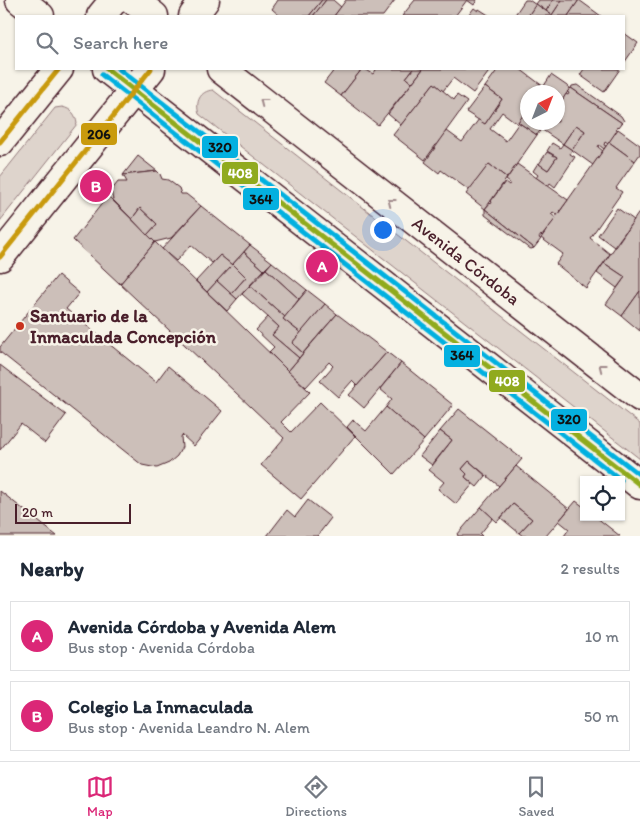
<!DOCTYPE html>
<html lang="en">
<head>
<meta charset="utf-8">
<style>
  :root { --surface:#fff; --page:#f6f6f7; --text:#1f2937; --muted:#747a83; --line:#e0e1e3; --accent:#db2777 }
  body { margin:0; font-family:Itim,sans-serif; background:var(--page); color:var(--text) }
  .controls { position:absolute; right:15px; bottom:15px; display:grid; overflow:hidden; border-radius:0px; box-shadow:0 1px 4px #0004 }
  .controls button { width:45px; height:45px; display:grid; place-items:center; padding:0; border:0; border-bottom:1px solid var(--line); background:var(--surface); color:var(--text); font:25px sans-serif }
  .compass { position:absolute; left:520px; top:85px; width:45px; height:45px; border-radius:50%; background:var(--surface); box-shadow:0 1px 4px #0004; rotate:42deg }
  .scale { position:absolute; left:15px; bottom:12px; width:116px; box-sizing:border-box; padding-left:5px; border:2px solid #4a1f2b; border-top:0; font-size:14px; line-height:18px; white-space:nowrap; color:#4a1f2b; -webkit-text-stroke:4px #f7f3e8; paint-order:stroke }
  .you { position:absolute; left:382px; top:229px; width:18px; height:18px; margin:-12px; border:4px solid #fff; border-radius:50%; background:#1a73e8; box-shadow:0 0 0 8px #1a73e833 }
  .badge { display:grid; place-items:center; width:32px; height:32px; border-radius:50%; background:var(--accent); color:#fff; font-size:16px; font-weight:700 }
  .pin { position:absolute; translate:-50% -50%; border:2px solid #fff; box-shadow:0 1px 5px #0006 }
  .list { margin:0; padding:0; list-style:none }
  h2 { display:flex; justify-content:space-between; align-items:center; height:65px; margin:0; padding:0 20px; font-size:21px }
  h2 small { font-size:16px; font-weight:400; color:var(--muted) }
  .list li { display:grid; grid-template-columns:32px 1fr auto; gap:15px; align-items:center; box-sizing:border-box; height:70px; margin:0 10px 10px; padding:0 10px; border:1px solid var(--line); border-radius:0px }
  .list b { display:block; font-size:19px; white-space:nowrap }
  .list p { margin:0; font-size:16px; white-space:nowrap; color:var(--muted) }
  .list em { font-size:16px; font-style:normal; color:var(--muted) }
  .icon { flex:none; width:28px; height:28px; fill:none; stroke:currentColor; stroke-width:2; stroke-linecap:round; stroke-linejoin:round }
  .map { position:relative; flex:none; width:640px; height:536px; overflow:hidden }
  .search { position:absolute; background:var(--surface); box-shadow:0 1px 4px #0004; left:15px; right:15px; top:15px; height:55px; display:flex; align-items:center; gap:12px; box-sizing:border-box; padding:0 18px; border-radius:0px; color:var(--muted); font-size:19px }
  .sheet { height:225px; background:var(--surface) }
  nav { display:flex; justify-content:space-around; align-items:center; box-sizing:border-box; height:70px; border-top:1px solid var(--line); background:var(--surface); font-size:14px; color:var(--muted) }
  nav a { display:grid; justify-items:center; gap:2px }
  nav .on { color:var(--accent) }
  .map>svg:first-child { display:block }
  .green { fill:#ded4cc; stroke:#947a7c }
  .building { fill:#ccbfb9; stroke:#4a1f2b; fill-rule:evenodd }
  .lines { fill:none; stroke-linecap:round; stroke-linejoin:round }
  .secondary-casing { stroke:#4a1f2b; stroke-width:31 }
  .secondary { stroke:#f7f3e8; stroke-width:28 }
  .bus-1-casing { stroke:#f7f3e8; stroke-width:9 }
  .bus-2-casing { stroke:#f7f3e8; stroke-width:9 }
  .bus-3-casing { stroke:#f7f3e8; stroke-width:9 }
  .bus-4-casing { stroke:#f7f3e8; stroke-width:9 }
  .bus-1 { stroke:#90aa1e; stroke-width:5 }
  .bus-2 { stroke:#04b0e0; stroke-width:5 }
  .bus-3 { stroke:#04b0e0; stroke-width:5 }
  .bus-4 { stroke:#c99a0d; stroke-width:5 }
  .oneway { stroke:#a0898a }
  .poi-dot { fill:#c8321e; stroke:#f7f3e8; stroke-width:2 }
  .labels { text-anchor:middle; stroke-width:5; stroke-linejoin:round; paint-order:stroke }
  .street-label { font-size:18px; fill:#4a1f2b; stroke:#f7f3e8 }
  .poi-label { font-size:18px; font-weight:bold; fill:#4a1f2b; stroke:#f7f3e8; text-anchor:start }
  .line-badge { stroke:#f7f3e8; stroke-width:2 }
  .badge-label { font-size:14px; text-anchor:middle; font-weight:bold; fill:#fff }
  .pale-badge-label { font-size:14px; text-anchor:middle; font-weight:bold; fill:#111 }
</style>
</head>
<body>
<div class="map">
<svg width="640" height="536" viewBox="0 0 640 536">
  <rect width="100%" height="100%" fill="#f7f3e8"/>
  <filter id="ink" filterUnits="userSpaceOnUse"><feTurbulence type="fractalNoise" baseFrequency=".02" numOctaves="2"/><feDisplacementMap in="SourceGraphic" scale="10" xChannelSelector="R" yChannelSelector="G"/><feConvolveMatrix kernelMatrix="1 2 1 2 8 2 1 2 1" color-interpolation-filters="sRGB"/></filter>
  <g filter="url(#ink)">
    <!-- green -->
    <g class="green">
      <path d="M213,90L640,424V459L199,114C195,102 200,91 213,90Z"/>
      <path d="M62,107C72,109 76,115 77,124L0,221V177L55,108Z"/>
    </g>
    <!-- building -->
    <g class="building">
      <path d="M278,0H322L309,16H280L272,9Z"/>
      <path d="M322,0H326L313,16H309Z"/>
      <path d="M326,0H333L341,7L334,16H313Z"/>
      <path d="M346,0H395L383,16H334Z"/>
      <path d="M415,0H477L474,5L467,0L455,16H402Z"/>
      <path d="M525,0H529L536,5L528,16H514Z"/>
      <path d="M539,0H553L546,11L536,4Z"/>
      <path d="M553,0H562L552,15L546,11Z"/>
      <path d="M562,0H579L568,16H553L552,15Z"/>
      <path d="M579,0L601,16H568Z"/>
      <path d="M536,4L546,11L553,16H528Z"/>
      <path d="M474,8L478,11L479,9L490,16H468Z"/>
      <path d="M624,33L638,43L624,63Z"/>
      <path d="M335,69H362L341,96L324,83Z"/>
      <path d="M362,69H365L373,74L376,70L375,69H413L406,78L412,83L378,125L341,96Z"/>
      <path d="M413,69H423L412,83L406,78Z"/>
      <path d="M423,69H491L473,93L453,78L443,91L434,83L401,125L388,114Z"/>
      <path d="M498,69H520L544,87L540,92H528V109L518,122L537,135L507,178L489,164L470,191L441,170L439,173L425,162L447,131L462,142L479,119L485,124L502,99L485,87ZM502,112L518,124L506,141L490,129Z"/>
      <path d="M584,69H620L604,92L580,75Z"/>
      <path d="M551,75L570,88L558,107V92H540Z"/>
      <path d="M434,83L454,100L457,95L467,102L425,160L393,135Z"/>
      <path d="M577,85L621,116L624,121L622,123L571,88L572,86Z"/>
      <path d="M485,87L502,99L485,124L466,112Z"/>
      <path d="M571,88L622,123L619,127L618,126L616,129L618,130L608,144L605,142L604,145L606,146L604,149L599,145L598,147L603,151L593,165L572,150L585,131L576,125L563,144L541,129L546,122H558V107L566,94L568,95L569,93L567,92Z"/>
      <path d="M528,109V122H546L537,135L518,122Z"/>
      <path d="M576,125L585,131L572,150L563,144Z"/>
      <path d="M618,129L640,145V154L635,161L609,142Z"/>
      <path d="M609,142L635,161L616,188L622,192L590,238L610,254L586,288L556,264L563,254L541,238Z"/>
      <path d="M552,143L560,148L563,144L572,150L570,154L575,157L555,187L550,183L548,186L536,178L538,175L533,171L538,163L548,170L557,157L547,151Z"/>
      <path d="M547,152L557,157L548,170L539,164Z"/>
      <path d="M138,156L157,171L123,175Z"/>
      <path d="M489,164L507,178L485,209L466,194Z"/>
      <path d="M517,164L568,200L557,215L553,212L551,214L556,218L542,236L541,235L539,238L541,239L534,248L485,209L490,203L491,204L492,202L491,201L505,182L509,185L510,183L506,180Z"/>
      <path d="M157,171L160,174L162,179L168,180L179,188L181,194H186L201,206L171,238L155,242L147,235L157,224L140,208L132,219L113,200L111,191L118,182H127L123,175Z"/>
      <path d="M108,196L155,242L120,284L73,240Z"/>
      <path d="M201,206L250,245L232,265L220,255L212,263L191,245L176,261L162,249Z"/>
      <path d="M140,208L157,224L147,235L132,219Z"/>
      <path d="M617,208L634,220L614,247L598,235Z"/>
      <path d="M485,209L534,248L531,249L527,247L485,215Z"/>
      <path d="M640,211V291L622,316L606,304L625,277L604,263Z"/>
      <path d="M155,242L310,392L281,422L291,432L320,402L355,436L301,499L261,465L284,438L120,284Z"/>
      <path d="M250,245L272,262L264,270L244,252Z"/>
      <path d="M244,252L264,270L237,299L231,294L246,277L233,264Z"/>
      <path d="M220,255L232,265L207,292L196,281Z"/>
      <path d="M272,262L307,290L299,299L266,269Z"/>
      <path d="M604,263L625,277L617,288L597,273Z"/>
      <path d="M233,264L246,277L231,294L217,281Z"/>
      <path d="M266,269L299,299L285,317L250,286Z"/>
      <path d="M58,275L79,293L66,309L156,382L168,366L222,411L194,446L182,435L181,437L182,447L177,456L169,463L157,468L142,465L0,352V347Z"/>
      <path d="M217,281L237,299L227,311L207,292Z"/>
      <path d="M250,286L285,317L283,319L301,333L292,343L303,353L299,358L272,335L279,327L242,294Z"/>
      <path d="M307,290L325,304L301,333L283,319Z"/>
      <path d="M640,291V331L622,316Z"/>
      <path d="M325,304L337,314L303,353L292,343Z"/>
      <path d="M337,314L387,352L357,386L352,381L338,397L320,381L333,366L329,362L306,387L288,371Z"/>
      <path d="M268,317L279,327L272,335L299,358L288,371L269,352L274,347L256,330Z"/>
      <path d="M387,352L401,363L364,408L349,395Z"/>
      <path d="M401,363L453,405L424,440L386,407L392,399L380,389Z"/>
      <path d="M0,365L66,415L45,443L21,424L0,450Z"/>
      <path d="M386,407L424,440L394,474L347,427L353,420L366,431Z"/>
      <path d="M459,409L522,459L499,486L469,461L462,469L467,474L465,477L473,484L456,504L438,489L444,482L429,470L452,440L440,431Z"/>
      <path d="M440,431L452,440L432,465L420,456Z"/>
      <path d="M469,461L486,476L477,487L465,477L467,474L462,469Z"/>
      <path d="M516,466L569,509L546,536H523L519,533L532,519L513,504L497,522L481,507Z"/>
      <path d="M0,491L57,536H0Z"/>
      <path d="M308,500L331,518L318,535L319,536H267L287,510L295,517Z"/>
      <path d="M576,501L584,507V517H596L620,536H564L569,529L559,521Z"/>
      <path d="M513,504L532,519L519,533L501,518Z"/>
      <path d="M481,507L493,518L480,534L482,536H459L457,535Z"/>
    </g>
    <g class="lines">
      <defs>
        <g id="secondary">
          <path d="M20,0L40,16"/>
          <path d="M133,0L154,16"/>
          <path d="M101,16L114,0"/>
          <path d="M193,16L205,0"/>
          <path d="M107,69L640,485"/>
          <path d="M221,69L640,397"/>
          <path d="M0,142L59,69"/>
          <path d="M0,257L151,69"/>
        </g>
      </defs>
      <!-- secondary casing -->
      <use href="#secondary" class="secondary-casing"/>
      <!-- secondary -->
      <use href="#secondary" class="secondary"/>
      <defs>
        <path id="bus-1" d="M107,69L640,485"/>
        <path id="bus-2" d="M102,75L621,480"/>
        <path id="bus-3" d="M119,69L640,475"/>
        <g id="bus-4">
          <path d="M0,142L59,69"/>
          <path d="M0,257L151,69"/>
        </g>
      </defs>
      <!-- bus-1 casing -->
      <use href="#bus-1" class="bus-1-casing"/>
      <!-- bus-2 casing -->
      <use href="#bus-2" class="bus-2-casing"/>
      <!-- bus-3 casing -->
      <use href="#bus-3" class="bus-3-casing"/>
      <!-- bus-4 casing -->
      <use href="#bus-4" class="bus-4-casing"/>
      <!-- bus-1 -->
      <use href="#bus-1" class="bus-1"/>
      <!-- bus-2 -->
      <use href="#bus-2" class="bus-2"/>
      <!-- bus-3 -->
      <use href="#bus-3" class="bus-3"/>
      <!-- bus-4 -->
      <use href="#bus-4" class="bus-4"/>
    </g>
    <!-- one-way arrows -->
    <defs><path id="oneway-chevron" d="M-2-3.5L2.5 0L-2 3.5" fill="none" stroke-width="1.6" stroke-linecap="round" stroke-linejoin="round" transform="scale(1.25)"/></defs>
    <g class="oneway">
      <use href="#oneway-chevron" transform="translate(263 102) rotate(-142)"/>
      <use href="#oneway-chevron" transform="translate(391 202) rotate(-142)"/>
      <use href="#oneway-chevron" transform="translate(602 367) rotate(-142)"/>
    </g>
  </g>
  <!-- markers -->
  <circle class="poi-dot" cx="20" cy="326" r="5"/>
  <g class="labels">
    <!-- street labels -->
    <g class="street-label">
      <text transform="translate(466 261) rotate(38)" y="6">Avenida Córdoba</text>
    </g>
    <!-- poi labels -->
    <g class="poi-label">
      <text x="30" y="322">Santuario de la<tspan x="30" dy="21">Inmaculada Concepción</tspan></text>
    </g>
  </g>
  <g class="line-badge">
    <rect x="80" y="122" width="38" height="24" rx="5" fill="#c99a0d"/>
    <rect x="201" y="135" width="38" height="24" rx="5" fill="#04b0e0"/>
    <rect x="221" y="161" width="38" height="24" rx="5" fill="#90aa1e"/>
    <rect x="242" y="187" width="38" height="24" rx="5" fill="#04b0e0"/>
    <rect x="443" y="344" width="38" height="24" rx="5" fill="#04b0e0"/>
    <rect x="488" y="369" width="38" height="24" rx="5" fill="#90aa1e"/>
    <rect x="550" y="408" width="38" height="24" rx="5" fill="#04b0e0"/>
  </g>
  <g class="badge-label">
    <text x="240" y="178">408</text>
    <text x="507" y="386">408</text>
  </g>
  <g class="pale-badge-label">
    <text x="99" y="139">206</text>
    <text x="220" y="152">320</text>
    <text x="261" y="204">364</text>
    <text x="462" y="360">364</text>
    <text x="569" y="424">320</text>
  </g>
</svg>
<div class="controls">
<button><svg class="icon" aria-label="locate" viewBox="0 0 24 24"><circle cx="12" cy="12" r="6"/><path d="M12 2v4M12 18v4M2 12h4M18 12h4"/></svg></button>
</div>
<svg class="compass" viewBox="-18 -18 36 36"><path d="M0-13l5 13h-10z" fill="#e53935"/><path d="M0 13l5-13h-10z" fill="#747a83"/></svg>
<div class="scale">20 m</div>
<div class="you"></div>
<div class="pin badge" style="left:322px;top:266px">A</div>
<div class="pin badge" style="left:96px;top:186px">B</div>
<div class="search"><svg class="icon" aria-label="search" viewBox="0 0 24 24"><circle cx="10" cy="10" r="6"/><path d="M15 15l6 6"/></svg>Search here</div>
</div>
<section class="sheet">
<h2>Nearby<small>2 results</small></h2>
<ul class="list">
<li><span class="badge">A</span><div><b>Avenida Córdoba y Avenida Alem</b><p>Bus stop · Avenida Córdoba</p></div><em>10 m</em></li>
<li><span class="badge">B</span><div><b>Colegio La Inmaculada</b><p>Bus stop · Avenida Leandro N. Alem</p></div><em>50 m</em></li>
</ul>
</section>
<nav>
<a class="on"><svg class="icon" aria-label="map" viewBox="0 0 24 24"><path d="M3 6l6-2 6 2 6-2v14l-6 2-6-2-6 2zM9 4v14M15 6v14"/></svg>Map</a>
<a><svg class="icon" aria-label="directions" viewBox="0 0 24 24"><path d="M12 3l9 9-9 9-9-9zM9 14v-3h6M13 9l2 2-2 2"/></svg>Directions</a>
<a><svg class="icon" aria-label="saved" viewBox="0 0 24 24"><path d="M7 4h10v16l-5-4-5 4z"/></svg>Saved</a>
</nav>
</body>
</html>
